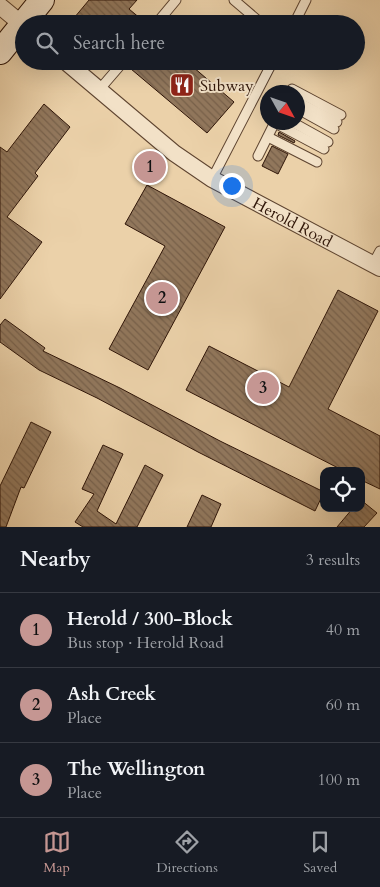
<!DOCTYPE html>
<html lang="en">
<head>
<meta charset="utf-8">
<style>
  :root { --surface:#171b24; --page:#20242c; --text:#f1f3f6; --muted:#9ea1a6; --line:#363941; --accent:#c59692 }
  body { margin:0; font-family:Cardo,serif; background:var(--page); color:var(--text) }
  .controls { position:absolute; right:15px; bottom:15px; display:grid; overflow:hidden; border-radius:10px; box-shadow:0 5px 20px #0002 }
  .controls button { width:45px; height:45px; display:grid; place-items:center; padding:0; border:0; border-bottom:1px solid var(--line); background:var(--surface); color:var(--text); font:25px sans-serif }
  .compass { position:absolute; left:260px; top:85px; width:45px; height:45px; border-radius:50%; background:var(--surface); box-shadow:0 5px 20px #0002; rotate:130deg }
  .you { position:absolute; left:231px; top:185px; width:18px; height:18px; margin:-12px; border:4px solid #fff; border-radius:50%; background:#1a73e8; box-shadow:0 0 0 8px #1a73e833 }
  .badge { display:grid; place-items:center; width:32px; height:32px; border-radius:50%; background:var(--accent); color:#111; font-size:16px; font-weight:700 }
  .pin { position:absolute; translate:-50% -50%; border:2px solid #fff; box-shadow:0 1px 5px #0006 }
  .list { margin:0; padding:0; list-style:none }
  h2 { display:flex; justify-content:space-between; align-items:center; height:65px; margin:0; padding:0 20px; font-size:21px }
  h2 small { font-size:16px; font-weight:400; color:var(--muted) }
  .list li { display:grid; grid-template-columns:32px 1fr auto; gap:15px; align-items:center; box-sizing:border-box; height:75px; padding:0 20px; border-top:1px solid var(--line) }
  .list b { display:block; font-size:19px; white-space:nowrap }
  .list p { margin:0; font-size:16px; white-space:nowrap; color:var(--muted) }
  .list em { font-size:16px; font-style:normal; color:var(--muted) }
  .icon { flex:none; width:28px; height:28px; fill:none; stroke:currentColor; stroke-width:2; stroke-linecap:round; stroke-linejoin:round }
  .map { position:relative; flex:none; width:380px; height:527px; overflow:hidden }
  .search { position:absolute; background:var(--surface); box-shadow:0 5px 20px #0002; left:15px; right:15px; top:15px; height:55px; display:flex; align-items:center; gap:12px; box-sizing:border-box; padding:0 18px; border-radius:28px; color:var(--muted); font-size:19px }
  .sheet { height:290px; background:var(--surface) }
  nav { display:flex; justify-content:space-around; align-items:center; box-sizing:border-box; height:70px; border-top:1px solid var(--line); background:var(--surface); font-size:14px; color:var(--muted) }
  nav a { display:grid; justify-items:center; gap:2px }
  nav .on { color:var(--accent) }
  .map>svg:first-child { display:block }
  .building { fill:url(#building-back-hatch); stroke:#2f1508 }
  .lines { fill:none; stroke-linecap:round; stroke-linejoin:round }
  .lane-casing { stroke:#5e4430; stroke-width:11 }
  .street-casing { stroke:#5e4430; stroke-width:18 }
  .secondary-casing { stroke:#2f1508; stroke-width:26 }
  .lane { stroke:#f2e1c7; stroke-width:9 }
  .street { stroke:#f2e1c7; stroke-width:16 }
  .secondary { stroke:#f2e1c7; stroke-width:24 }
  .labels { text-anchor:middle; stroke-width:4; stroke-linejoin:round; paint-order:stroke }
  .poi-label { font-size:16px; fill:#2f1508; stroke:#f2e1c7; text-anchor:start }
  .street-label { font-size:16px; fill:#2f1508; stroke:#f2e1c7 }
</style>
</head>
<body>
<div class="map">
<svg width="380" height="527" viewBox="0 0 380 527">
  <defs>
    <pattern id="building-back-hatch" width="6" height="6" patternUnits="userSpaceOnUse" patternTransform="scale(1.25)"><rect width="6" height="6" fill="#91775c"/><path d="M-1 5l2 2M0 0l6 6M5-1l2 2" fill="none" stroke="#77604a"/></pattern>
  </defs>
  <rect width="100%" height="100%" fill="#ebd1a9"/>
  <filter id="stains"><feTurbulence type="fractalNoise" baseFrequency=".004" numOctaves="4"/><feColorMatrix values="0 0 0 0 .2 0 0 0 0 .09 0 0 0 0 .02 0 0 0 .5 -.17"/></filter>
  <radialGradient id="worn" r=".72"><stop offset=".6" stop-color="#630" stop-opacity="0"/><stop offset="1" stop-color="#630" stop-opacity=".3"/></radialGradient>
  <!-- building -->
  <g class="building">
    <path d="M89,0H137L129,9L147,24H81L74,18Z"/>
    <path d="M137,61H186L234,102L207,133L131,69Z"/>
    <path d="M44,104L70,127L35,173L38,176L7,217L42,242L0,299V147L7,152Z"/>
    <path d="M279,132L295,141L294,143L278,135Z"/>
    <path d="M272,146L288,154L278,174L262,166Z"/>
    <path d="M147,185L225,227L148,370L109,349L165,246L125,224Z"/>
    <path d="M338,290L378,311L328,409L380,436V489L361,480V471H344L186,390L209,346L289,387Z"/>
    <path d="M5,319L45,348L43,351L120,388L220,441L324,492L315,511L198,452L97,398L39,370L0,342V325Z"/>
    <path d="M31,422L51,432L24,488L21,487L6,527H0V486Z"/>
    <path d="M103,445L123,454L97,511L116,524L145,465L163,475L137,527H83L75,522L94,494L82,489Z"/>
    <path d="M202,495L221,504L211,527H187Z"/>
    <path d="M361,500L377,513L364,527H337L353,508H361Z"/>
  </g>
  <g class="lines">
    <defs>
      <g id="lane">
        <path d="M234,0L262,24"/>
        <path d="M156,24L176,0"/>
        <path d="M294,24L306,0"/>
        <path d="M292,89L341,115"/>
        <path d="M99,90L124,61"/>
        <path d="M298,102L337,122"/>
        <path d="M298,109L334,129"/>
        <path d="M292,122L328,142"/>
        <path d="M275,123L324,149"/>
        <path d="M268,137L317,162"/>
        <path d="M258,156L275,122"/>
        <path d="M212,179L273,61"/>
        <path d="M373,264L380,251"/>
      </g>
      <g id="street">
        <path d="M0,6L24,26"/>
        <path id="s1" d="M65,61L174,153L212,179L380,268"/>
      </g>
      <path id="secondary" d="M0,52L42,0"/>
    </defs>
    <!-- lane casing -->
    <use href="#lane" class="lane-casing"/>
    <!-- street casing -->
    <use href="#street" class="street-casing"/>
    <!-- secondary casing -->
    <use href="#secondary" class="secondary-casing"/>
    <!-- lane -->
    <use href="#lane" class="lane"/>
    <!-- street -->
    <use href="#street" class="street"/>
    <!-- secondary -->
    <use href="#secondary" class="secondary"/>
  </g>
  <!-- icons -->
  <defs>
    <symbol id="restaurant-square" viewBox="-11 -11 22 22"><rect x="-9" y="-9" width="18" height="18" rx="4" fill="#8f2418" stroke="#f2e1c7"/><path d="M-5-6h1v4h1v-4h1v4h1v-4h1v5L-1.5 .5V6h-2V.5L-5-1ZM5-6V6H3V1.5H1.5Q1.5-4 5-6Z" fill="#fff"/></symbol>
  </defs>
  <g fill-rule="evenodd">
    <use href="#restaurant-square" x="168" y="71" width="28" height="28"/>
  </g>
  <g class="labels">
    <!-- poi labels -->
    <g class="poi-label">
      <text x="200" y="91">Subway</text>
    </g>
    <!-- street labels -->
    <g class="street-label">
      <text dy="6" stroke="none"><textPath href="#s1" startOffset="280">Herold Road</textPath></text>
    </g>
  </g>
  <rect width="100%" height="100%" filter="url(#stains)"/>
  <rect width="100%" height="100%" fill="url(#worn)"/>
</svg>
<div class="controls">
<button><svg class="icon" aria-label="locate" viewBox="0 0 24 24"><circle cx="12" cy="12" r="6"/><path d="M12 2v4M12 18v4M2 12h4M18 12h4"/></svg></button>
</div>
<svg class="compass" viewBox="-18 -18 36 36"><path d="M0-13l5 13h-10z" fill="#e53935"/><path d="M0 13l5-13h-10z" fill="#9ea1a6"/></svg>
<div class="you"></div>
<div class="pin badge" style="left:150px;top:167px">1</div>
<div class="pin badge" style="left:162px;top:298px">2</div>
<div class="pin badge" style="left:263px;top:388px">3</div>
<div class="search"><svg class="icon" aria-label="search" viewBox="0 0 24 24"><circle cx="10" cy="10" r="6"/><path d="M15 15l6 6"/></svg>Search here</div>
</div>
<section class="sheet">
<h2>Nearby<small>3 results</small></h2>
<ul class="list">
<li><span class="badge">1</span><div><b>Herold / 300-Block</b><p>Bus stop · Herold Road</p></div><em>40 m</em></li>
<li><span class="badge">2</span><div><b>Ash Creek</b><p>Place</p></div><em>60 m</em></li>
<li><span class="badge">3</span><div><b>The Wellington</b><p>Place</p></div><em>100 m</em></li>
</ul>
</section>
<nav>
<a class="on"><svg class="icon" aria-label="map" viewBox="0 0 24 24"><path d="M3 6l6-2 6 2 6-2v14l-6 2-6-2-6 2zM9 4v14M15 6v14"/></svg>Map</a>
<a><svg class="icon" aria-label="directions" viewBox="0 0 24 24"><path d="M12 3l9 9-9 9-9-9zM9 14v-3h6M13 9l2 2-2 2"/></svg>Directions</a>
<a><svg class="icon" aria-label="saved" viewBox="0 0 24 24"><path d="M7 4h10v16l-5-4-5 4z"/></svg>Saved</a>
</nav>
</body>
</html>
